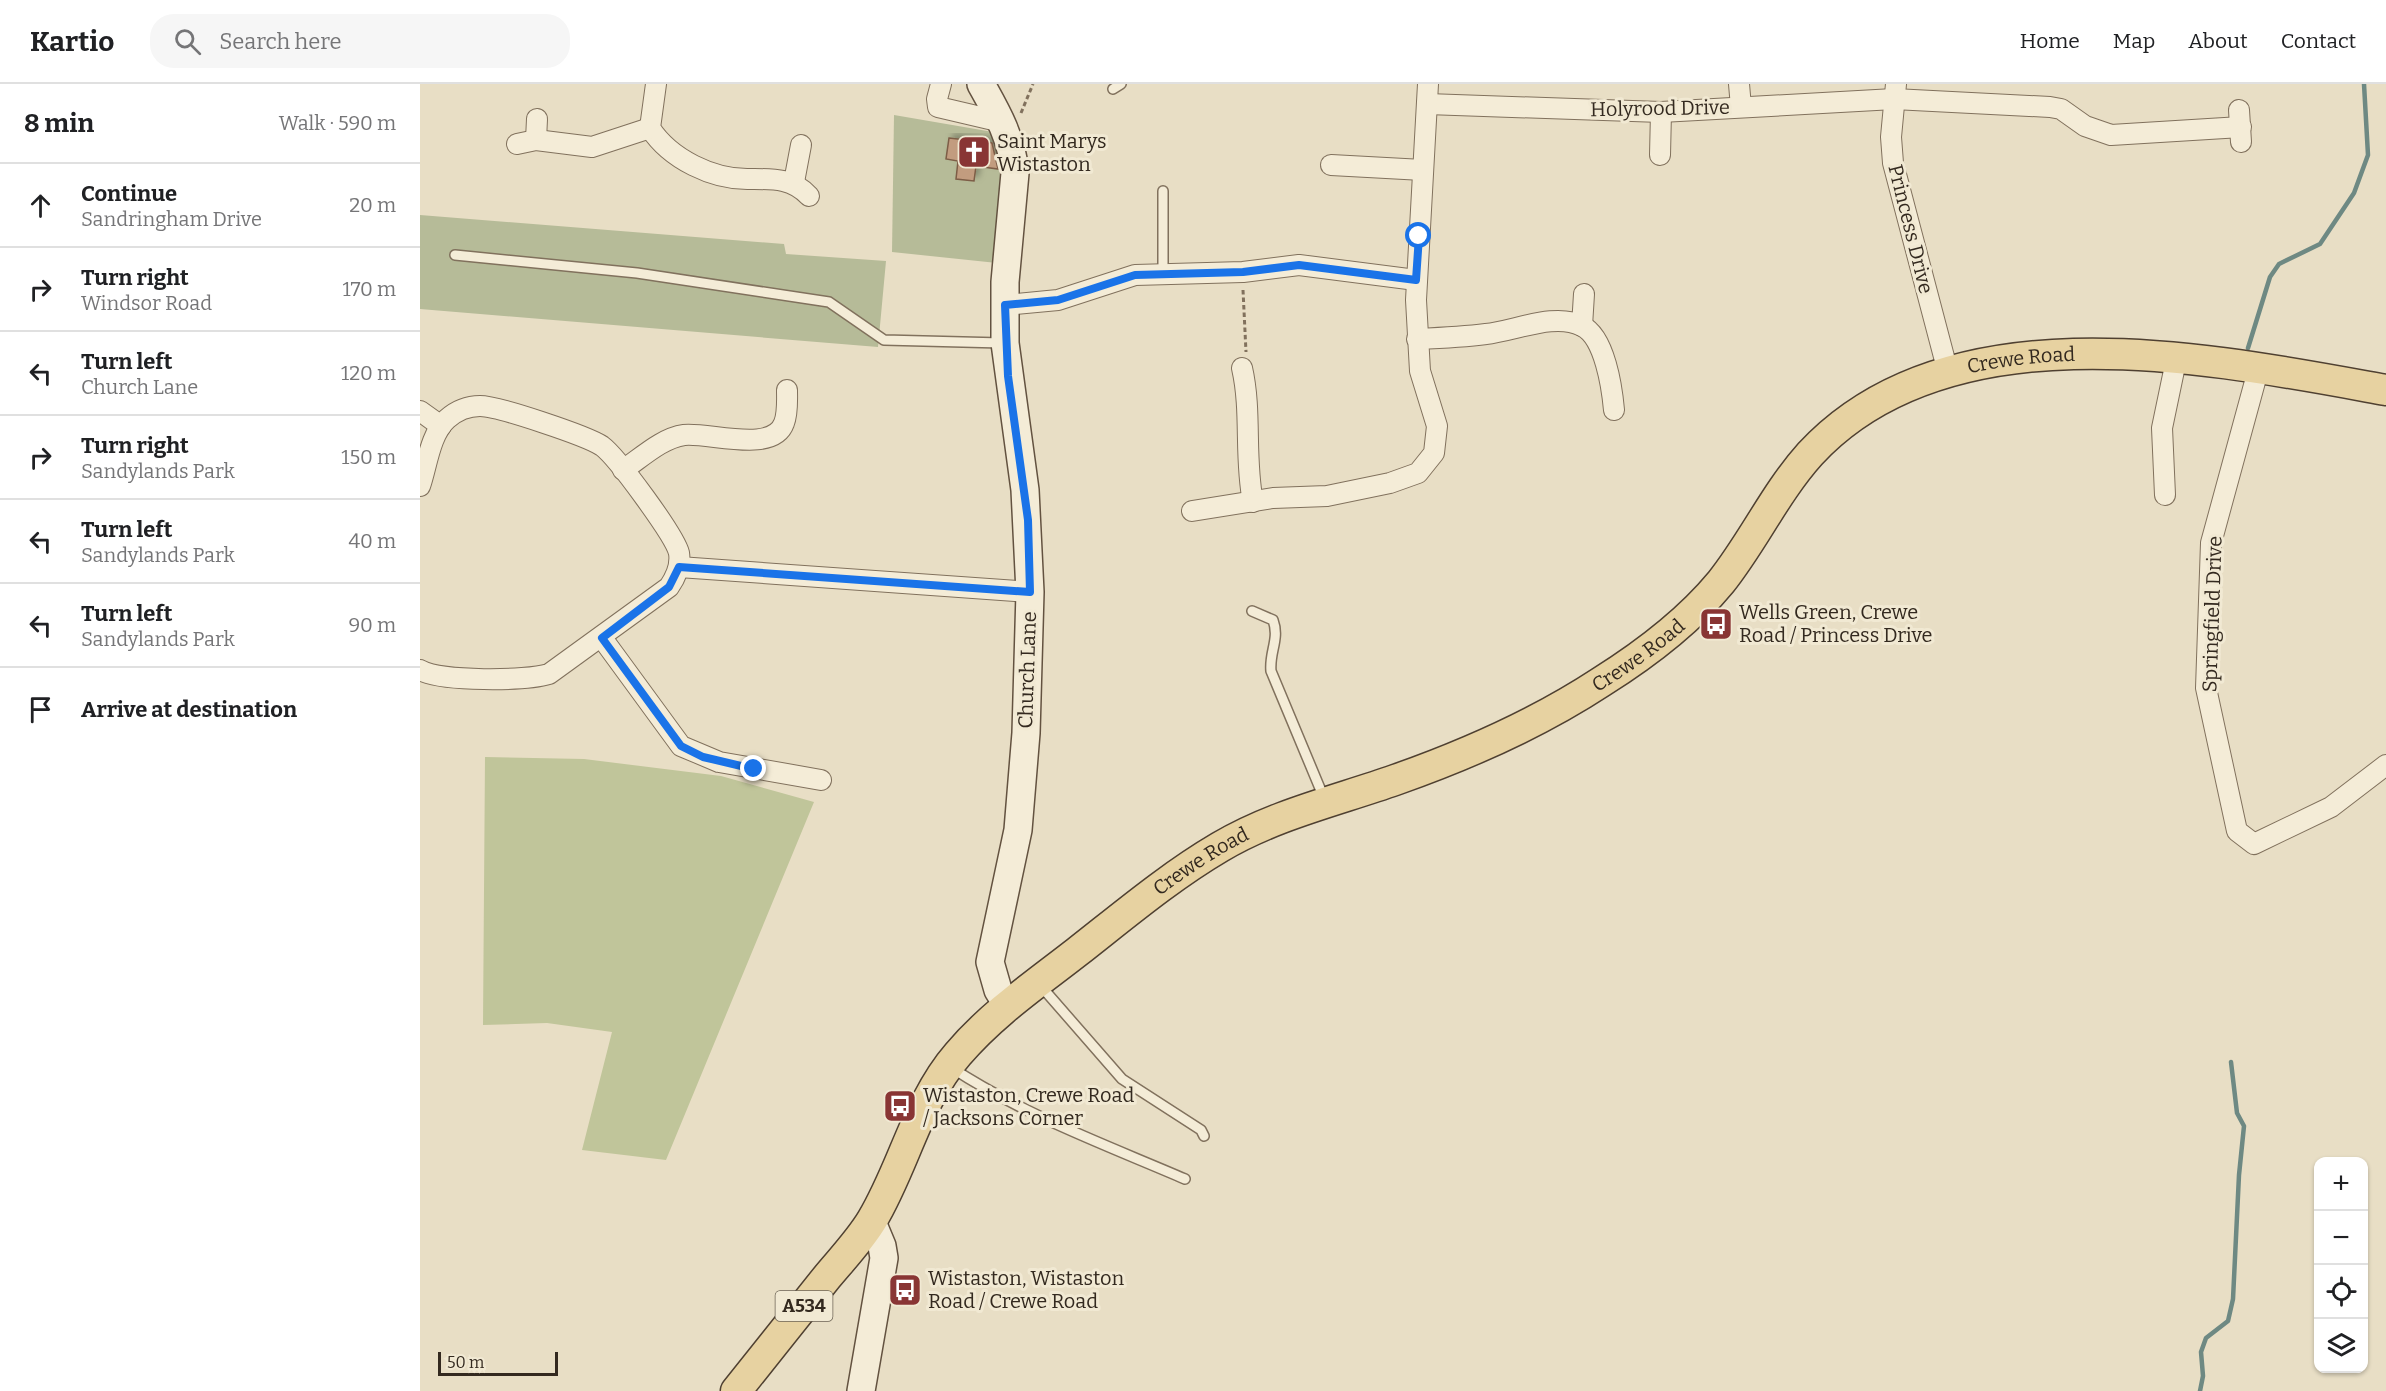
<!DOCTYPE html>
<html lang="en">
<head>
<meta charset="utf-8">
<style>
  :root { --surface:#fff; --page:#f6f6f6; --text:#202124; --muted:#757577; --line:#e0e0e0 }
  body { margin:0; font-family:Bitter,serif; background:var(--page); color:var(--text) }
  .controls { position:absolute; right:18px; bottom:18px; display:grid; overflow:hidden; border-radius:12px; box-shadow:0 2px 4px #0004 }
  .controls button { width:54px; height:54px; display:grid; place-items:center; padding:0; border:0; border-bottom:2px solid var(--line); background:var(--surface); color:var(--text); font:30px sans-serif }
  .scale { position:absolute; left:18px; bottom:15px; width:120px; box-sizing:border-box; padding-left:6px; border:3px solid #33291f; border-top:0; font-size:16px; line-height:21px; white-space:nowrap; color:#33291f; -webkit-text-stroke:4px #f1e9d3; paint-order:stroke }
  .stop { position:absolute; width:18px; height:18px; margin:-14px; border:4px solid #1a73e8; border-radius:50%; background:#fff }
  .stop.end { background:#1a73e8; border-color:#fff; box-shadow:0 2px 6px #0008 }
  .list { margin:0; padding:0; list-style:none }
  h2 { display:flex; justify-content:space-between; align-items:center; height:78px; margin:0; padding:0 24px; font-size:26px }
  h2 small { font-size:20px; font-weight:400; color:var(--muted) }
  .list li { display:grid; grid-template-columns:39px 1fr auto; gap:18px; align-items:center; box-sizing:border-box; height:84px; padding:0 24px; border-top:2px solid var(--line) }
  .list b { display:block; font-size:22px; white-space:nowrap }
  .list p { margin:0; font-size:20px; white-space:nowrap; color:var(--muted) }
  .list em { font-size:20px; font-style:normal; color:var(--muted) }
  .icon { flex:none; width:33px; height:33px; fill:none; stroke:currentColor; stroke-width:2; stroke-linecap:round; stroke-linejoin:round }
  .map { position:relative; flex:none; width:1966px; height:1307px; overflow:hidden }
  header { display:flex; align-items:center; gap:36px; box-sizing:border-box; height:84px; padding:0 30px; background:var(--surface); border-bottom:2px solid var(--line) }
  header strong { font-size:28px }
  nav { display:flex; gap:33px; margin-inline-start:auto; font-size:21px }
  .search { width:420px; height:54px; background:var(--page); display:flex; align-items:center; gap:15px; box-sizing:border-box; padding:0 21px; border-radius:24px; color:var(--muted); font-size:22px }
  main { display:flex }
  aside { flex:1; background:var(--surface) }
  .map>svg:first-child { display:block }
  .green { fill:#c0c59a }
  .cemetery { fill:#b6bb98 }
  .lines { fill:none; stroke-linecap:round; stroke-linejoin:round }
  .stream { stroke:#6e8983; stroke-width:4.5 }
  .building { fill:#c29c7f; stroke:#7d5d46; stroke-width:1.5; filter:url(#shadow) }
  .lane-casing { stroke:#81715d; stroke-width:12 }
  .street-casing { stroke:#81715d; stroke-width:22 }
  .secondary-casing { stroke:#635240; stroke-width:30 }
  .primary-casing { stroke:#4f4031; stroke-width:33 }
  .path { stroke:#81715d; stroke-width:3; stroke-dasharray:4.5 3; stroke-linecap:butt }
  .lane { stroke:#f4ecd7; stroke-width:9 }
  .street { stroke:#f4ecd7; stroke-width:20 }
  .secondary { stroke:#f4ecd7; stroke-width:27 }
  .primary { stroke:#e7d2a1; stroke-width:30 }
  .route { stroke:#1a73e8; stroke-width:8 }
  .labels { text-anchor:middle; stroke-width:6; stroke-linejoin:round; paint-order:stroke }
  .shield { fill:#f1e9d3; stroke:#6c6355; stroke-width:1.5 }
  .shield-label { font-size:18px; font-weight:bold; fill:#33291f }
  .street-label { font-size:20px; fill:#33291f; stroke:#f1e9d3 }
  .poi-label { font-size:20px; fill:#33291f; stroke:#f1e9d3; text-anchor:start }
</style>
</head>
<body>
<header>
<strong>Kartio</strong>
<div class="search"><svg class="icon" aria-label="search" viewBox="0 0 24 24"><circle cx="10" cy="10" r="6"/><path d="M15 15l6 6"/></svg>Search here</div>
<nav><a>Home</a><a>Map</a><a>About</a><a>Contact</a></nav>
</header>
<main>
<aside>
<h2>8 min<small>Walk · 590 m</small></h2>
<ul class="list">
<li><svg class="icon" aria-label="ahead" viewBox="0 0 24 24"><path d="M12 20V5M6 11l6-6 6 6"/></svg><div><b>Continue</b><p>Sandringham Drive</p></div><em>20 m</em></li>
<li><svg class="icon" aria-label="right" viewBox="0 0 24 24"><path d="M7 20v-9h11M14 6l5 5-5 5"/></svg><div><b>Turn right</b><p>Windsor Road</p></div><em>170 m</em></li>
<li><svg class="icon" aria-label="left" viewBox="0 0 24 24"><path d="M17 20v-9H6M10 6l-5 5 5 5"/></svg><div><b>Turn left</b><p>Church Lane</p></div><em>120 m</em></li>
<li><svg class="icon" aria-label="right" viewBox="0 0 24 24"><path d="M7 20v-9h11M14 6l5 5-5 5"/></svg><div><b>Turn right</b><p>Sandylands Park</p></div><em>150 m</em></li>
<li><svg class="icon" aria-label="left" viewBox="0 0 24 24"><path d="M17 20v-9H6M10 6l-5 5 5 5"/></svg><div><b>Turn left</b><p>Sandylands Park</p></div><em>40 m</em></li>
<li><svg class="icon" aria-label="left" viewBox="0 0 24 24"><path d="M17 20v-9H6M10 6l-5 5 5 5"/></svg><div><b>Turn left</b><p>Sandylands Park</p></div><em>90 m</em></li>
<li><svg class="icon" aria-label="arrive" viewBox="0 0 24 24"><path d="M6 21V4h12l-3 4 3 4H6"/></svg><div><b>Arrive at destination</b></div></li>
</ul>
</aside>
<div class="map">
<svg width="1966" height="1307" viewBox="0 0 1966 1307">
  <defs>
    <filter id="shadow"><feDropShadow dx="4.5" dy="-4.5" stdDeviation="3" flood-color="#0004"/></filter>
  </defs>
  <rect width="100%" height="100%" fill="#e8dec5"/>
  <!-- green -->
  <path class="green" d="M65,673L164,675L301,692L394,718L246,1076L162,1066L192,948L127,939L63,941Z"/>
  <!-- cemetery -->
  <g class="cemetery">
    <path d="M474,31L573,48L588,90L577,179L472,168Z"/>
    <path d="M0,131L364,160L366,170L466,177L458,263L0,225Z"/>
  </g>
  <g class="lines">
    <!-- stream -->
    <g class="stream">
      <path d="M1828,264L1850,193L1859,180L1900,160L1934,109L1948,71L1944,0"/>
      <path d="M1780,1307L1783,1292L1781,1268L1786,1254L1808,1237L1813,1215L1819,1091L1824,1042L1817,1029L1811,978"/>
    </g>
  </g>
  <!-- building -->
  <path class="building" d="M529,54L572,59L578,85L556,82L554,97L536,95L538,77L526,75Z"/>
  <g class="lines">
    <defs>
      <g id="lane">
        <path d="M693,5L701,0"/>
        <path d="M743,107V190"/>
        <path d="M35,171L217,189L409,218L464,256L582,259"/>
        <path d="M832,527L853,536C860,555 849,568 851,587L904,714"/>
        <path d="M620,901L702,995L781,1046L784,1052"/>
        <path d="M532,984C604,1031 686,1061 765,1095"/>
      </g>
      <g id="street">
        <path d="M236,0L230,44C250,75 293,96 330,95C353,95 372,94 389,112"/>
        <path d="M521,0L517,15L518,23L582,38"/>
        <path d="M1319,0L1321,23"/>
        <path d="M1476,0L1471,53L1473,79L1528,288"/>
        <path d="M1007,20L1241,28L1474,15L1630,23L1641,25L1665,42L1691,51L1821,43"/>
        <path d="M1819,26L1821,58"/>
        <path d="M116,56L117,35"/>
        <path d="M97,60L116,56L172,63L230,44"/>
        <path d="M1240,71L1241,28"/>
        <path d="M911,81L1003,86"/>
        <path d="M374,98L381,61"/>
        <path d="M585,221L638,216L715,191L823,188L879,181L996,196"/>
        <path d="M1162,242L1164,210"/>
        <path d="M997,255C1020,254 1043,253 1066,250C1095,247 1135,228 1162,242C1185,253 1192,304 1194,326"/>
        <path d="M1839,283L1791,459L1786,604L1817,747L1834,760L1911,723L1966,681"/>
        <path d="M822,284C832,328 824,373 833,418"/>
        <path d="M0,327L21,342"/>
        <path d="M203,386C221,374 242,354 264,351C289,348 353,370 364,339C368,329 367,316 367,306"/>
        <path d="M0,402C7,382 10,350 27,335C36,327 48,322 60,322C78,322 167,352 182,362C197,373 255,452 259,469C261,482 256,493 249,503L129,590C106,597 21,598 0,586"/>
        <path d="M1745,411L1742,344L1757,272"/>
        <path d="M772,427L853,414L907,412L970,399L998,389L1014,369L1017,342L1000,287L996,216L1008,0"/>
        <path d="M259,483L610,508"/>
        <path d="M182,554L261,662L299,678L401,696"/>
      </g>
      <g id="secondary">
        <path d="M561,0C578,30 592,55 595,89L585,198V259L605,406L610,508L606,649L598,746L570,878L578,906L588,922"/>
        <path d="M441,1307L464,1174L462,1162L452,1138"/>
      </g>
      <g id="primary">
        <path id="s1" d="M316,1307C346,1269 377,1231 407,1193C422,1175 440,1156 452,1136C484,1083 497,1017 538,970C572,930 616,900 657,868C703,832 749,793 800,763C854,731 915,717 975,696C1046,671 1117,640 1181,598C1224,571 1268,538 1301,498C1333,458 1355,409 1390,370C1529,220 1790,274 1966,306"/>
      </g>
    </defs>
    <!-- lane casing -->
    <use href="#lane" class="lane-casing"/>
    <!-- street casing -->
    <use href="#street" class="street-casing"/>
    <!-- secondary casing -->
    <use href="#secondary" class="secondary-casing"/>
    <!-- primary casing -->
    <use href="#primary" class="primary-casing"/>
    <!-- path -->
    <g class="path">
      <path d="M601,29L613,0"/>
      <path d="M823,206L826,268"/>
    </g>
    <!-- lane -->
    <use href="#lane" class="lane"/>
    <!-- street -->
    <use href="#street" class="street"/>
    <!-- secondary -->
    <use href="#secondary" class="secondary"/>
    <!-- primary -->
    <use href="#primary" class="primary"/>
  </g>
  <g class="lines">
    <!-- route -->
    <path class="route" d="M334,685L283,673L261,662L182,554L249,503L259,483L610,508L608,436L588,292L585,221L638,216L715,191L823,188L879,181L996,196L999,152"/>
  </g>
  <!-- icons -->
  <defs>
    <symbol id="church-square" viewBox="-11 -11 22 22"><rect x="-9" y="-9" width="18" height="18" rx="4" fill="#893534" stroke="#f1e9d3"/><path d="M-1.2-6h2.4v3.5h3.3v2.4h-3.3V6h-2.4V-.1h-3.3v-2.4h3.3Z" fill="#fff"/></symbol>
    <symbol id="bus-square" viewBox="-11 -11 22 22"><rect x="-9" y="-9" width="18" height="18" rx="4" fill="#893534" stroke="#f1e9d3"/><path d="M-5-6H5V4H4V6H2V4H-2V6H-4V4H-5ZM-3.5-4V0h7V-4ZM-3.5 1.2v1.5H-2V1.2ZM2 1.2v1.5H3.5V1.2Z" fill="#fff"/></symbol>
  </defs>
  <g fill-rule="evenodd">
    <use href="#church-square" x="535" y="49" width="38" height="38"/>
    <use href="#bus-square" x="1277" y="521" width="38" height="38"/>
    <use href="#bus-square" x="461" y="1003" width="38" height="38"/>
    <use href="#bus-square" x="466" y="1187" width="38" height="38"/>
  </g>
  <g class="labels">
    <!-- shield labels -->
    <rect class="shield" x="355.5" y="1207" width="57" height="30" rx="4.5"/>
    <g class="shield-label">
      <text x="384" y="1228">A534</text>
    </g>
    <!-- street labels -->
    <g class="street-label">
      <text transform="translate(1240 24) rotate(-1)" y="7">Holyrood Drive</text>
      <text transform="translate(1491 145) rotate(76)" y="7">Princess Drive</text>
      <text dy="7" stroke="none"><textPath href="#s1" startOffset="1707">Crewe Road</textPath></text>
      <text transform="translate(1792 530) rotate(-88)" y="7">Springfield Drive</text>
      <text dy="7" stroke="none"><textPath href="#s1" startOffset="1203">Crewe Road</textPath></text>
      <text transform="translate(607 586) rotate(-88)" y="7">Church Lane</text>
      <text dy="7" stroke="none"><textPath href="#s1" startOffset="717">Crewe Road</textPath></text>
    </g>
    <!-- poi labels -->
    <g class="poi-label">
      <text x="577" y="64">Saint Marys<tspan x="577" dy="23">Wistaston</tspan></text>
      <text x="1319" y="535">Wells Green, Crewe<tspan x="1319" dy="23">Road / Princess Drive</tspan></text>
      <text x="503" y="1018">Wistaston, Crewe Road<tspan x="503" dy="23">/ Jacksons Corner</tspan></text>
      <text x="508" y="1201">Wistaston, Wistaston<tspan x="508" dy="23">Road / Crewe Road</tspan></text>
    </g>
  </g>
</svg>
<div class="controls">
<button>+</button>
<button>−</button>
<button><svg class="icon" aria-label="locate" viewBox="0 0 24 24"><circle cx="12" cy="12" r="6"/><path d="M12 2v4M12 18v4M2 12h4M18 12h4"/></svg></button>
<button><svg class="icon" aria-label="layers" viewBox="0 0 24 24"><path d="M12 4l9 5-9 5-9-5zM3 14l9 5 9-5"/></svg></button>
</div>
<div class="scale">50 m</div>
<div class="stop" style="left:999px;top:152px"></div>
<div class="stop end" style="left:334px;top:685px"></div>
</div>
</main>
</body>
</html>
